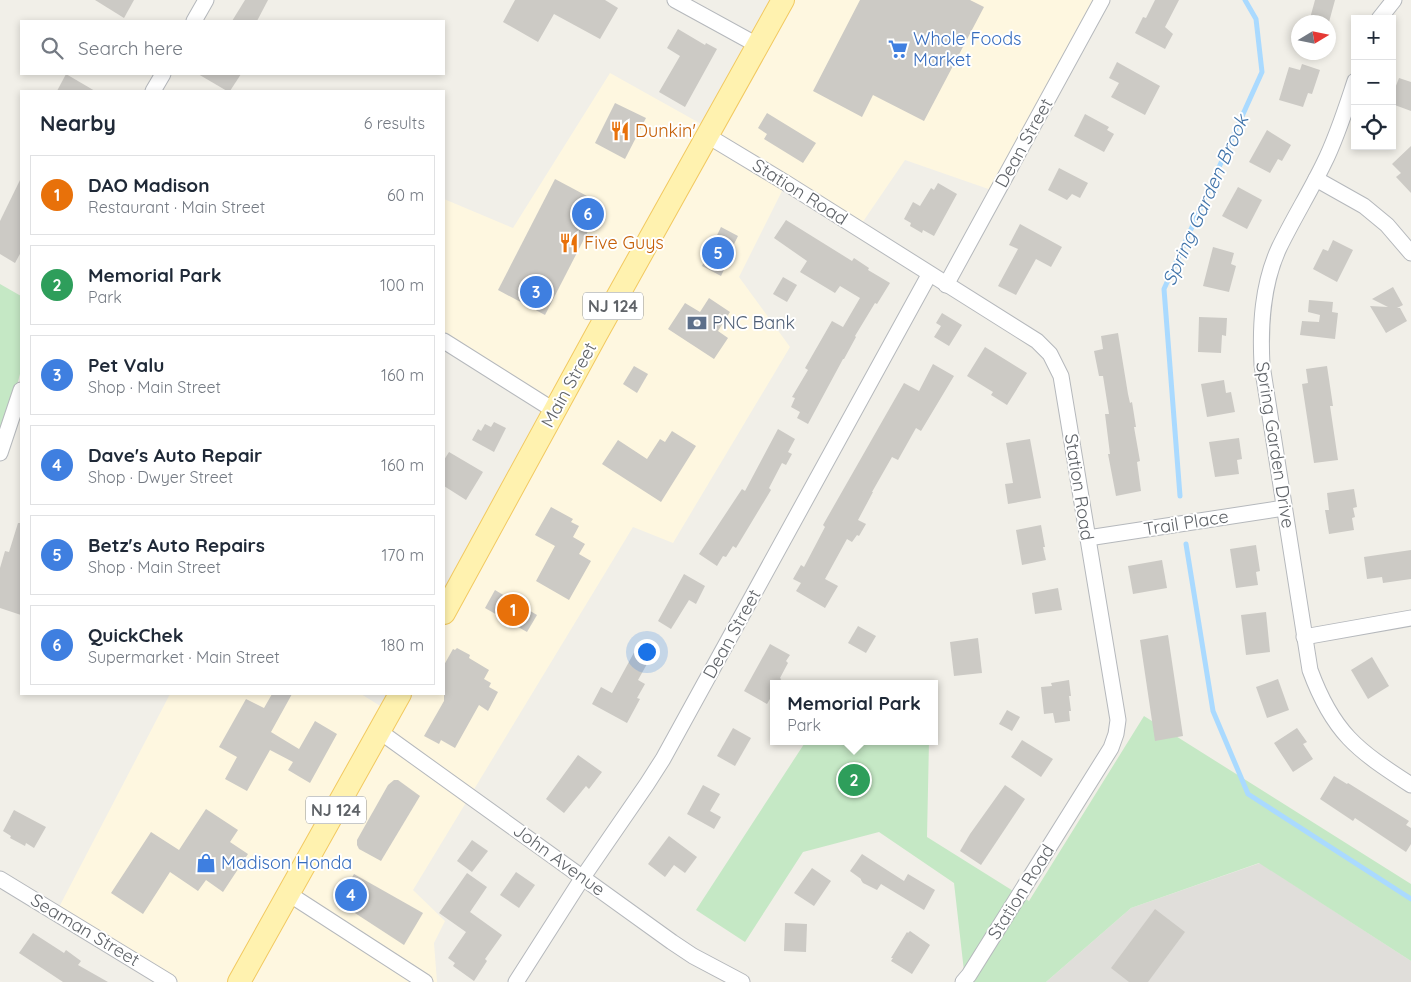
<!DOCTYPE html>
<html lang="en">
<head>
<meta charset="utf-8">
<style>
  :root { --surface:#fff; --page:#f2f2f3; --text:#1f2937; --muted:#747a83; --line:#e0e1e3; --accent:#ea4335 }
  body { margin:0; font-family:Quicksand,sans-serif; background:var(--page); color:var(--text) }
  .controls { position:absolute; right:15px; top:15px; display:grid; overflow:hidden; border-radius:0px; box-shadow:0 2px 8px #0003 }
  .controls button { width:45px; height:45px; display:grid; place-items:center; padding:0; border:0; border-bottom:1px solid var(--line); background:var(--surface); color:var(--text); font:25px sans-serif }
  .compass { position:absolute; left:1291px; top:15px; width:45px; height:45px; border-radius:50%; background:var(--surface); box-shadow:0 2px 8px #0003; rotate:80deg }
  .you { position:absolute; left:646px; top:651px; width:18px; height:18px; margin:-12px; border:4px solid #fff; border-radius:50%; background:#1a73e8; box-shadow:0 0 0 8px #1a73e833 }
  .badge { display:grid; place-items:center; width:32px; height:32px; border-radius:50%; background:var(--accent); color:#fff; font-size:16px; font-weight:700 }
  .pin { position:absolute; translate:-50% -50%; border:2px solid #fff; box-shadow:0 1px 5px #0006 }
  .popup { position:absolute; left:770px; top:680px; width:168px; height:65px; box-sizing:border-box; display:grid; place-content:center; border-radius:0px; background:var(--surface); filter:drop-shadow(0 1px 4px #0005); font-size:16px; white-space:nowrap; color:var(--muted) }
  .popup b { font-size:19px; color:var(--text) }
  .popup::after { content:''; position:absolute; left:50%; top:100%; margin-left:-10px; border:10px solid transparent; border-top-color:var(--surface) }
  .list { margin:0; padding:0; list-style:none }
  h2 { display:flex; justify-content:space-between; align-items:center; height:65px; margin:0; padding:0 20px; font-size:21px }
  h2 small { font-size:16px; font-weight:400; color:var(--muted) }
  .list li { display:grid; grid-template-columns:32px 1fr auto; gap:15px; align-items:center; box-sizing:border-box; height:80px; margin:0 10px 10px; padding:0 10px; border:1px solid var(--line); border-radius:0px }
  .list b { display:block; font-size:19px; white-space:nowrap }
  .list p { margin:0; font-size:16px; white-space:nowrap; color:var(--muted) }
  .list em { font-size:16px; font-style:normal; color:var(--muted) }
  .icon { flex:none; width:28px; height:28px; fill:none; stroke:currentColor; stroke-width:2; stroke-linecap:round; stroke-linejoin:round }
  .map { position:relative; flex:none; width:1411px; height:982px; overflow:hidden }
  .search { position:absolute; background:var(--surface); box-shadow:0 2px 8px #0003; left:20px; top:20px; width:425px; height:55px; display:flex; align-items:center; gap:12px; box-sizing:border-box; padding:0 18px; border-radius:0px; color:var(--muted); font-size:19px }
  .panel { position:absolute; background:var(--surface); box-shadow:0 2px 8px #0003; left:20px; top:90px; width:425px; height:605px; border-radius:0px }
  .map>svg:first-child { display:block }
  .commercial { fill:#fef7e0 }
  .industrial { fill:#e0deda }
  .green { fill:#c5e8c5 }
  .lines { fill:none; stroke-linecap:round; stroke-linejoin:round }
  .stream { stroke:#aadaff; stroke-width:5 }
  .building { fill:#cccac5 }
  .minor-casing { stroke:#b5b8bc; stroke-width:17 }
  .primary-casing { stroke:#f2c960; stroke-width:24 }
  .minor { stroke:#fff; stroke-width:15 }
  .primary { stroke:#fff2af; stroke-width:22 }
  .labels { text-anchor:middle; stroke-width:4; stroke-linejoin:round; paint-order:stroke }
  .shield { fill:#fff; stroke:#8f9295; stroke-width:1 }
  .shield-label { font-size:16px; font-weight:bold; fill:#5f6368 }
  .shop-label { font-size:18px; fill:#366cbe; stroke:#fff; text-anchor:start }
  .food-label { font-size:18px; fill:#c56008; stroke:#fff; text-anchor:start }
  .street-label { font-size:18px; fill:#5f6368; stroke:#fff }
  .service-label { font-size:18px; fill:#4e5e75; stroke:#fff; text-anchor:start }
  .water-label { font-size:19px; font-style:italic; fill:#4174aa; stroke:#fff }
</style>
</head>
<body>
<div class="map">
<svg width="1411" height="982" viewBox="0 0 1411 982">
  <rect width="100%" height="100%" fill="#f1efe8"/>
  <!-- commercial -->
  <path class="commercial" d="M783,0H1102L997,192L905,160L858,229L786,183L739,277L790,347L673,543L633,527L413,890L445,921L434,943L437,982H156L56,913L170,694H361L390,712L399,694H444V610L549,410L444,341V199L513,228L610,73L712,130Z"/>
  <!-- industrial -->
  <path class="industrial" d="M1260,863L1411,961V982H1046L1131,908Z"/>
  <!-- green -->
  <g class="green">
    <path d="M0,284L21,296V370L0,451Z"/>
    <path d="M1144,716L1411,884V961L1259,863L1131,908L1046,982H973L965,980L954,883L879,832L803,852L745,942L696,910L806,741H929L927,837L1029,901Z"/>
  </g>
  <g class="lines">
    <!-- stream -->
    <g class="stream">
      <path d="M1180,496L1164,289L1262,72L1256,19L1245,0"/>
      <path d="M1186,544L1213,711L1248,794L1411,899"/>
    </g>
  </g>
  <!-- building -->
  <g class="building">
    <path d="M95,0H134L124,18Z"/>
    <path d="M245,0H268L257,21H232Z"/>
    <path d="M515,0H605L618,8L600,39L554,14L538,42L503,22Z"/>
    <path d="M860,0H970L984,7L924,121L873,95L862,117L813,91Z"/>
    <path d="M1155,0H1179L1165,27L1173,34L1165,49L1135,33L1143,17L1146,18Z"/>
    <path d="M1315,0H1335L1329,22H1309Z"/>
    <path d="M678,29L705,45L706,43L717,49L685,107L659,92L680,56L667,48Z"/>
    <path d="M1117,62L1160,86L1145,115L1111,97L1119,83L1109,78Z"/>
    <path d="M1302,64L1320,70L1312,94L1308,93L1303,107L1279,100L1289,67L1300,70Z"/>
    <path d="M66,74L95,91H57Z"/>
    <path d="M198,74H241L230,91H227Z"/>
    <path d="M1399,78L1411,82V111L1392,104V96Z"/>
    <path d="M615,103L646,118L625,159L595,143Z"/>
    <path d="M767,113L816,143L803,163L764,139L767,134L758,128Z"/>
    <path d="M1085,114L1109,127L1107,130L1114,134L1104,152L1074,136Z"/>
    <path d="M1267,130L1291,145L1282,161L1278,159L1270,173L1249,162Z"/>
    <path d="M1411,146V193L1396,177L1401,173L1392,164Z"/>
    <path d="M1059,168L1088,183L1080,198L1072,194L1067,200L1048,190Z"/>
    <path d="M21,178V252L15,263L0,254V221Z"/>
    <path d="M555,179L602,204L545,315L498,290Z"/>
    <path d="M938,183L957,194L934,236L923,230L922,233L910,226L911,223L904,219L913,202L920,206L931,188L934,190Z"/>
    <path d="M1238,187L1262,200L1247,229L1222,216Z"/>
    <path d="M786,220L852,261L854,258L869,268L868,270L890,283L877,304L875,303L855,336L856,337L844,359H843L808,424L797,418L800,412L791,407L795,398L792,397L808,370L805,368L832,321L843,327L860,298L840,286L835,293L800,272L807,261L774,238Z"/>
    <path d="M1020,224L1062,247L1051,267L1036,259L1016,295L998,286L1018,249L1009,245Z"/>
    <path d="M721,227L738,236L732,248L734,249L721,276L702,266Z"/>
    <path d="M1333,240L1353,250L1337,282L1313,269L1323,249L1328,251Z"/>
    <path d="M1213,247L1234,253L1231,264L1236,266L1229,292L1203,286Z"/>
    <path d="M783,277L797,285L787,302L773,294Z"/>
    <path d="M1393,287L1403,305L1397,308H1400L1407,321L1386,333L1370,306L1388,307L1372,299Z"/>
    <path d="M709,298L730,312L718,331L728,338L714,359L668,329L685,303L700,312Z"/>
    <path d="M1309,300L1333,302L1332,312L1338,313L1335,339L1300,335L1302,321L1319,322L1320,315L1308,312Z"/>
    <path d="M942,313L962,325L949,346L934,337L941,326L936,323Z"/>
    <path d="M1199,317L1227,318L1226,336L1222,335L1221,353L1198,352Z"/>
    <path d="M1118,333L1128,394L1130,403L1132,402L1136,427H1134L1140,461L1137,462L1141,491L1116,496L1108,454H1110L1105,414H1109L1103,376H1099L1094,351L1103,349L1101,336Z"/>
    <path d="M985,347L1027,373L1007,405L991,395L993,392L967,376Z"/>
    <path d="M933,364L954,376L921,431L916,428L898,460L892,457L872,492H873L858,520L866,524L859,536L857,535L852,542L847,539L825,579L838,586L825,608L796,591L801,583L793,579L801,565L804,567L825,527L823,525L904,383L919,391Z"/>
    <path d="M634,366L648,374L637,393L623,384Z"/>
    <path d="M1327,366L1333,406H1330L1338,460L1314,463L1302,384L1308,383L1306,369Z"/>
    <path d="M1224,380L1226,393L1231,392L1235,412L1207,417L1201,384Z"/>
    <path d="M494,422L506,428L494,452L472,440L478,429L481,431L485,424L491,427Z"/>
    <path d="M778,429L795,439L788,452L792,454L786,465L782,463L769,488L771,490L736,548L733,546L726,557L723,556L717,566L699,554L742,489L745,491Z"/>
    <path d="M672,431L696,446L661,502L602,464L618,440L647,459L660,439L665,442Z"/>
    <path d="M1239,438L1242,459L1237,460L1239,474L1215,477L1209,442Z"/>
    <path d="M1030,439L1041,498L1008,504L1005,484L1013,483L1006,443Z"/>
    <path d="M449,452L483,472L466,500L444,486V460Z"/>
    <path d="M1354,489L1357,507L1353,508L1355,517L1352,518L1354,530L1329,534L1325,510H1329L1327,493Z"/>
    <path d="M551,507L573,519L571,522L579,526L573,537L585,544L579,554L591,561L569,600L536,581L555,546L535,535Z"/>
    <path d="M18,523H21V615L0,608V568L5,551L9,552Z"/>
    <path d="M1041,525L1045,547H1043L1046,560L1022,565L1016,530Z"/>
    <path d="M1256,545L1260,571L1256,572L1258,585L1236,588L1230,549Z"/>
    <path d="M1411,550V579L1383,583L1382,577L1367,579L1364,557Z"/>
    <path d="M1162,560L1167,588L1133,594L1128,566Z"/>
    <path d="M684,574L705,586L696,604L689,600L671,629L658,621Z"/>
    <path d="M1058,588L1062,610L1035,614L1032,593Z"/>
    <path d="M495,590L537,615L527,632L485,608Z"/>
    <path d="M1266,612L1270,652L1246,655L1241,615Z"/>
    <path d="M858,626L876,636L866,653L848,643Z"/>
    <path d="M1168,635L1183,736L1155,741L1140,640Z"/>
    <path d="M978,638L982,673L954,676L950,642Z"/>
    <path d="M770,644L790,655L786,661L788,663L780,678L781,679L779,684H774V692L767,704L744,691Z"/>
    <path d="M637,647L652,655L638,680L645,684L637,698L640,699L627,723L592,704L601,687L612,693Z"/>
    <path d="M457,648L470,655L469,658L489,670L484,679L491,683L489,687L498,692L488,711L479,705L455,748L441,740L439,744L424,736L444,701V665L453,649L455,650Z"/>
    <path d="M1372,657L1389,686L1368,699L1351,670Z"/>
    <path d="M1278,679L1289,710L1267,718L1256,687Z"/>
    <path d="M1069,680L1071,696H1069L1071,711H1069L1070,721L1055,723L1053,713L1044,714L1041,687L1052,686L1051,683Z"/>
    <path d="M272,694H292L271,732L299,749L315,721L337,734L310,783L288,770L293,762L270,750L247,791L225,779L237,757L219,747L246,699L264,708Z"/>
    <path d="M1007,710L1020,717L1012,731L999,724Z"/>
    <path d="M733,728L751,738L735,766L717,756Z"/>
    <path d="M1297,728L1307,742L1303,744L1313,759L1293,772L1274,743Z"/>
    <path d="M1022,740L1053,759L1041,777L1011,757Z"/>
    <path d="M578,755L602,772L589,789L586,786L564,813L546,799Z"/>
    <path d="M1334,776L1347,784L1348,783L1409,821L1406,825L1411,828V844L1406,852L1355,818L1353,821L1320,799Z"/>
    <path d="M394,780H398L420,796L381,861L359,849L357,845V840L388,785Z"/>
    <path d="M703,785L720,794L710,811L721,817L714,829L687,814Z"/>
    <path d="M1005,785L1025,799L981,865L960,851L970,834Z"/>
    <path d="M206,809L238,830L230,842L248,854L223,892L206,880L198,891L170,872L143,914L111,893L151,832L179,850Z"/>
    <path d="M14,810L46,827L34,848L26,843L25,846L10,838L11,836L3,831Z"/>
    <path d="M669,836L697,857L685,873L674,865L665,877L648,864Z"/>
    <path d="M472,840L488,851L472,872L457,861Z"/>
    <path d="M862,854L904,881L908,874L935,890L924,910L881,884L877,890L863,883L861,880V879L850,871Z"/>
    <path d="M812,868L831,881L814,906L794,893Z"/>
    <path d="M516,872L535,885L519,908L500,895Z"/>
    <path d="M467,873L487,887L470,912L502,935L485,959L487,961L474,981L453,966L455,963L448,958L466,932L439,913Z"/>
    <path d="M354,874L423,913L404,945L338,902Z"/>
    <path d="M1155,909L1185,932L1148,982H1129L1111,968Z"/>
    <path d="M785,923L807,924L806,952L784,951Z"/>
    <path d="M910,931L930,945L912,974L891,961L893,958H891L907,932L908,933Z"/>
    <path d="M33,933L64,953L66,950L81,961L78,965L108,982H63L19,953Z"/>
  </g>
  <g class="lines">
    <defs>
      <g id="minor">
        <path d="M675,0L759,46"/>
        <path d="M1379,19L1394,0"/>
        <path d="M194,21L206,0"/>
        <path d="M1355,81C1346,108 1337,137 1324,163C1310,192 1293,219 1279,248C1262,285 1260,326 1262,365L1310,670C1333,733 1357,750 1411,785"/>
        <path d="M153,91L163,74"/>
        <path d="M708,136L786,183L1037,341L1050,354L1061,376L1118,720L1116,734L1111,748L969,975L963,982"/>
        <path d="M1316,179L1364,206L1387,225L1411,253"/>
        <path d="M946,285L1102,0"/>
        <path d="M444,341L555,411"/>
        <path d="M0,453L21,390"/>
        <path d="M1088,538L1284,508"/>
        <path d="M1304,637L1411,618"/>
        <path d="M379,731L672,942L693,956L742,982"/>
        <path d="M0,879L169,982"/>
        <path d="M289,894L425,982"/>
        <path d="M516,982L583,877L647,784L663,759L929,275"/>
      </g>
      <g id="primary">
        <path d="M444,613L596,335L783,0"/>
        <path d="M239,982L400,694"/>
      </g>
    </defs>
    <!-- minor casing -->
    <use href="#minor" class="minor-casing"/>
    <!-- primary casing -->
    <use href="#primary" class="primary-casing"/>
    <!-- minor -->
    <use href="#minor" class="minor"/>
    <!-- primary -->
    <use href="#primary" class="primary"/>
  </g>
  <!-- icons -->
  <defs>
    <symbol id="supermarket-bare" viewBox="-9 -9 18 18"><path d="M-6-5.5h2.5l.6 2H6L4.5 2H-2.5L-4.4-4H-6ZM-1.5 3.2a1.3 1.3 0 1 0 .1 0ZM3 3.2a1.3 1.3 0 1 0 .1 0Z" fill="#3f7fe0" stroke="#fff" stroke-width="2.5" paint-order="stroke"/></symbol>
    <symbol id="restaurant-bare" viewBox="-9 -9 18 18"><path d="M-5-6h1v4h1v-4h1v4h1v-4h1v5L-1.5 .5V6h-2V.5L-5-1ZM5-6V6H3V1.5H1.5Q1.5-4 5-6Z" fill="#e8710a" stroke="#fff" stroke-width="2.5" paint-order="stroke"/></symbol>
    <symbol id="bank-bare" viewBox="-9 -9 18 18"><path d="M-6-4H6V4H-6ZM0-2.3a2.3 2.3 0 1 0 0 4.6a2.3 2.3 0 1 0 0-4.6Z" fill="#5c6f8a" stroke="#fff" stroke-width="2.5" paint-order="stroke"/></symbol>
    <symbol id="shop-bare" viewBox="-9 -9 18 18"><path d="M-5-2.5h2.3a2.7 3.5 0 0 1 5.4 0H5L5.5 6h-11ZM-1.5-2.5h3a1.5 2.3 0 0 0-3 0Z" fill="#3f7fe0" stroke="#fff" stroke-width="2.5" paint-order="stroke"/></symbol>
  </defs>
  <g fill-rule="evenodd">
    <use href="#supermarket-bare" x="884" y="35" width="28" height="28"/>
    <use href="#restaurant-bare" x="606" y="117" width="28" height="28"/>
    <use href="#restaurant-bare" x="555" y="229" width="28" height="28"/>
    <use href="#bank-bare" x="683" y="309" width="28" height="28"/>
    <use href="#shop-bare" x="192" y="849" width="28" height="28"/>
  </g>
  <g class="labels">
    <!-- shield labels -->
    <g class="shield">
      <rect x="583" y="292.5" width="60" height="27" rx="4"/>
      <rect x="306" y="796.5" width="60" height="27" rx="4"/>
    </g>
    <g class="shield-label">
      <text x="613" y="312">NJ 124</text>
      <text x="336" y="816">NJ 124</text>
    </g>
    <!-- shop labels -->
    <g class="shop-label">
      <text x="913" y="45">Whole Foods<tspan x="913" dy="21">Market</tspan></text>
      <text x="221" y="869">Madison Honda</text>
    </g>
    <!-- food labels -->
    <g class="food-label">
      <text x="635" y="137">Dunkin'</text>
      <text x="584" y="249">Five Guys</text>
    </g>
    <!-- street labels -->
    <g class="street-label">
      <text transform="translate(1024 143) rotate(-61)" y="6">Dean Street</text>
      <text transform="translate(800 192) rotate(32)" y="6">Station Road</text>
      <text transform="translate(569 385) rotate(-61)" y="6">Main Street</text>
      <text transform="translate(1275 445) rotate(81)" y="6">Spring Garden Drive</text>
      <text transform="translate(1079 487) rotate(81)" y="6">Station Road</text>
      <text transform="translate(1186 523) rotate(-9)" y="6">Trail Place</text>
      <text transform="translate(732 634) rotate(-61)" y="6">Dean Street</text>
      <text transform="translate(559 860) rotate(36)" y="6">John Avenue</text>
      <text transform="translate(1021 892) rotate(-58)" y="6">Station Road</text>
      <text transform="translate(85 930) rotate(31)" y="6">Seaman Street</text>
    </g>
    <!-- service labels -->
    <g class="service-label">
      <text x="712" y="329">PNC Bank</text>
    </g>
    <!-- water labels -->
    <g class="water-label">
      <text transform="translate(1205 200) rotate(-66)" y="7">Spring Garden Brook</text>
    </g>
  </g>
</svg>
<div class="controls">
<button>+</button>
<button>−</button>
<button><svg class="icon" aria-label="locate" viewBox="0 0 24 24"><circle cx="12" cy="12" r="6"/><path d="M12 2v4M12 18v4M2 12h4M18 12h4"/></svg></button>
</div>
<svg class="compass" viewBox="-18 -18 36 36"><path d="M0-13l5 13h-10z" fill="#e53935"/><path d="M0 13l5-13h-10z" fill="#747a83"/></svg>
<div class="you"></div>
<div class="pin badge" style="left:513px;top:610px;background:#e8710a">1</div>
<div class="pin badge" style="left:854px;top:780px;background:#2e9e5b">2</div>
<div class="popup"><b>Memorial Park</b>Park</div>
<div class="pin badge" style="left:536px;top:292px;background:#3f7fe0">3</div>
<div class="pin badge" style="left:351px;top:895px;background:#3f7fe0">4</div>
<div class="pin badge" style="left:718px;top:253px;background:#3f7fe0">5</div>
<div class="pin badge" style="left:588px;top:214px;background:#3f7fe0">6</div>
<div class="search"><svg class="icon" aria-label="search" viewBox="0 0 24 24"><circle cx="10" cy="10" r="6"/><path d="M15 15l6 6"/></svg>Search here</div>
<section class="panel">
<h2>Nearby<small>6 results</small></h2>
<ul class="list">
<li><span class="badge" style="background:#e8710a">1</span><div><b>DAO Madison</b><p>Restaurant · Main Street</p></div><em>60 m</em></li>
<li><span class="badge" style="background:#2e9e5b">2</span><div><b>Memorial Park</b><p>Park</p></div><em>100 m</em></li>
<li><span class="badge" style="background:#3f7fe0">3</span><div><b>Pet Valu</b><p>Shop · Main Street</p></div><em>160 m</em></li>
<li><span class="badge" style="background:#3f7fe0">4</span><div><b>Dave's Auto Repair</b><p>Shop · Dwyer Street</p></div><em>160 m</em></li>
<li><span class="badge" style="background:#3f7fe0">5</span><div><b>Betz's Auto Repairs</b><p>Shop · Main Street</p></div><em>170 m</em></li>
<li><span class="badge" style="background:#3f7fe0">6</span><div><b>QuickChek</b><p>Supermarket · Main Street</p></div><em>180 m</em></li>
</ul>
</section>
</div>
</body>
</html>
